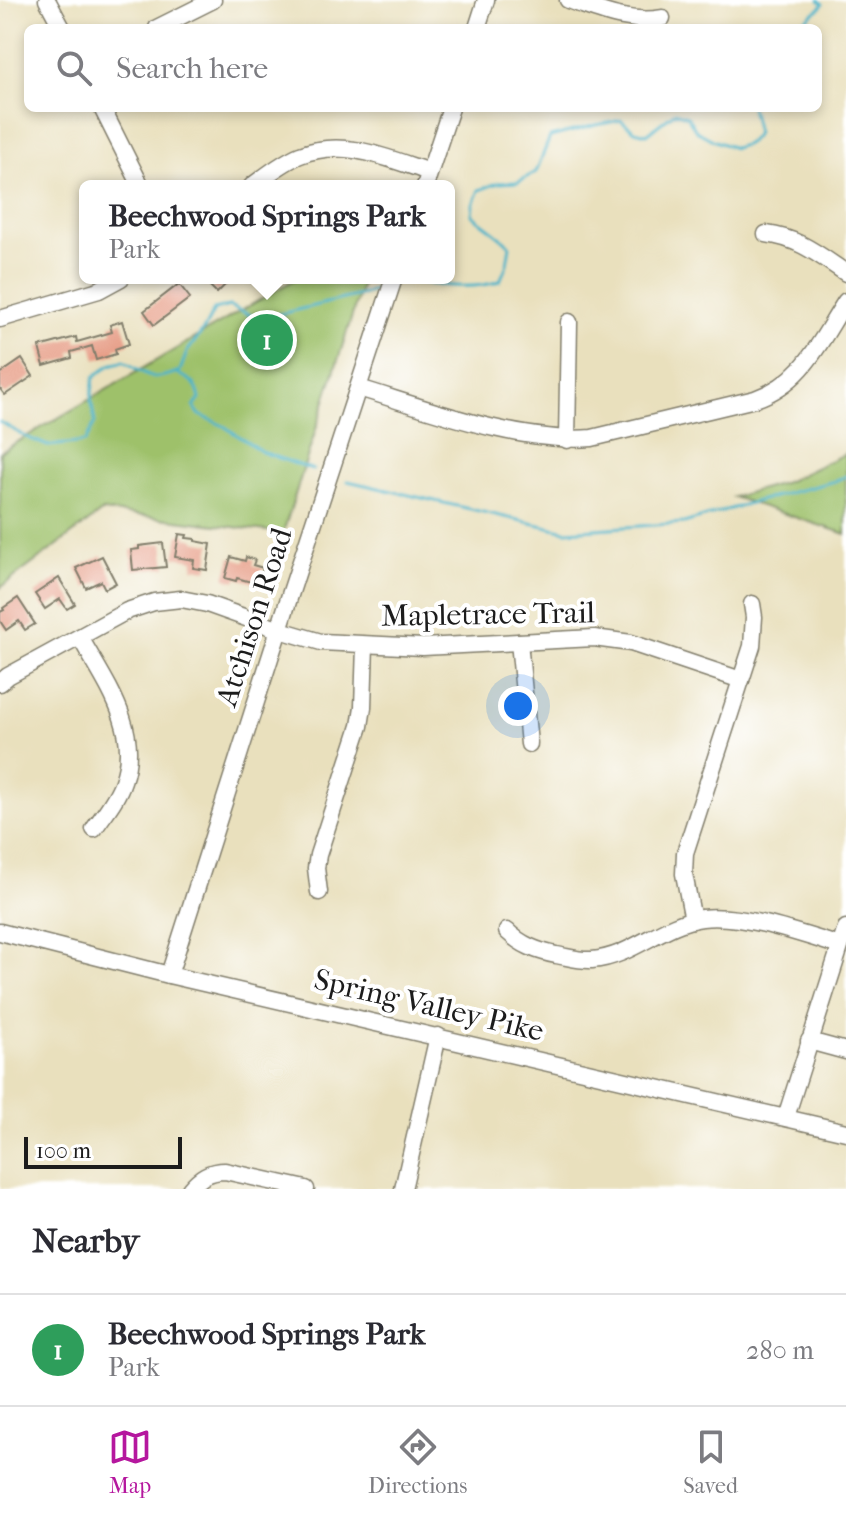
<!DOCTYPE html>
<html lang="en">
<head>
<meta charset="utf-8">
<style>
  :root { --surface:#fff; --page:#f2f2f3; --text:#2b2b33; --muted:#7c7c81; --line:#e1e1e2; --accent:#b5179e }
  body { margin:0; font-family:"IM FELL French Canon",serif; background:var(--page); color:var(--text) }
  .scale { position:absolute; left:24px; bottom:20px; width:158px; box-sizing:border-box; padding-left:8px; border:4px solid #1c1c1c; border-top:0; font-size:22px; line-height:28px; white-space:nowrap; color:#1c1c1c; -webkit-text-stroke:6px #fff; paint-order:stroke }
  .you { position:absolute; left:518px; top:706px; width:28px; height:28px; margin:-20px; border:6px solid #fff; border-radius:50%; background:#1a73e8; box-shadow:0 0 0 12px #1a73e833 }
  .badge { display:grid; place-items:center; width:52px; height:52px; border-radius:50%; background:var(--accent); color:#fff; font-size:26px; font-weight:700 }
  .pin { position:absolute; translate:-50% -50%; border:4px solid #fff; box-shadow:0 2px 8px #0006 }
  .popup { position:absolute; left:79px; top:180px; width:376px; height:104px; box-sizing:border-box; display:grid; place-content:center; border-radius:12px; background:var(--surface); filter:drop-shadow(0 2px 6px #0005); font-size:26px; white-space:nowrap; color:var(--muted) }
  .popup b { font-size:30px; color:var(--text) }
  .popup::after { content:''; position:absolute; left:50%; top:100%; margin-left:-16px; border:16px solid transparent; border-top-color:var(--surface) }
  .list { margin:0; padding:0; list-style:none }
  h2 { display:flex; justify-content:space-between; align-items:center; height:104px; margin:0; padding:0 32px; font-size:34px }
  h2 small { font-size:26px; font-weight:400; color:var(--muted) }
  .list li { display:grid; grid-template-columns:52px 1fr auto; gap:24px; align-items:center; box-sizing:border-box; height:112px; padding:0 32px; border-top:2px solid var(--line) }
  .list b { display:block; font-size:30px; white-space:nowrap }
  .list p { margin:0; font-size:26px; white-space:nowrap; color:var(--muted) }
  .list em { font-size:26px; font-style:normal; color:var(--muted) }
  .icon { flex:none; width:44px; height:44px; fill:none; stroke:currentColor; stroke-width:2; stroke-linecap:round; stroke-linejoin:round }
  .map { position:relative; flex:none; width:846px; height:1189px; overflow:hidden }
  .search { position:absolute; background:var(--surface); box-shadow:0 4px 12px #0003; left:24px; right:24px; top:24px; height:88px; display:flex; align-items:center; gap:20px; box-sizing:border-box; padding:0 28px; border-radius:12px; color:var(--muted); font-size:30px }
  .sheet { height:216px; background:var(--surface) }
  nav { display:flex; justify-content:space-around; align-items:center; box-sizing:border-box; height:112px; border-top:2px solid var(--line); background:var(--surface); font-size:22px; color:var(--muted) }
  nav a { display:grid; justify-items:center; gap:4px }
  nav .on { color:var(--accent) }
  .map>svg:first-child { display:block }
  .green { fill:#9ec16b; stroke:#5d6e44; stroke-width:2 }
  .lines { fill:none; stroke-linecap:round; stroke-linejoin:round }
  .stream { stroke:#4bb4c9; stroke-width:3 }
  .building { fill:#e69a82 }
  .minor-casing { stroke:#827e6c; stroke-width:19 }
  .minor { stroke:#fff; stroke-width:16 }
  .labels { text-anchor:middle; stroke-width:8; stroke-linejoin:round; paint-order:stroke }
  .street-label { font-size:30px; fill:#1c1c1c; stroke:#fff }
</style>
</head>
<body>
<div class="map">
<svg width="846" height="1189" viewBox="0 0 846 1189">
  <rect width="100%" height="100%" fill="#fff"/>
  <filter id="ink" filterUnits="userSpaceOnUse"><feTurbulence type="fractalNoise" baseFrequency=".0125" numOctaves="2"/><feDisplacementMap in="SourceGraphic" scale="16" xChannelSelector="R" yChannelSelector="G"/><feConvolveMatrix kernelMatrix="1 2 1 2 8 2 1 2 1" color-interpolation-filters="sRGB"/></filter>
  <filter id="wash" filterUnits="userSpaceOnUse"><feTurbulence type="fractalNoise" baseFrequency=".006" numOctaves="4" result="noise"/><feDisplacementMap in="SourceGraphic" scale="32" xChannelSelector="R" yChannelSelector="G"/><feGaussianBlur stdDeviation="1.8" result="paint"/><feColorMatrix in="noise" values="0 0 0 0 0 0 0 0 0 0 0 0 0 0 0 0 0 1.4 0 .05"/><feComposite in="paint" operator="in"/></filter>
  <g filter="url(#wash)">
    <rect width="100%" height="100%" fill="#e9e0bd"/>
    <!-- green -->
    <g class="green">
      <path d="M297,278H364L283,533L103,511L0,588V452Z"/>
      <path d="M846,453V534L733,497L786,482Z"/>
    </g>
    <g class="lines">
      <!-- stream -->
      <g class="stream">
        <path d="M795,28L820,8L823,4L819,0"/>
        <path d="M399,280C432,283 467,292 500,281L507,264L510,246C499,234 485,226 472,215L473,204L479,190L498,183L518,182L536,172L550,137L596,125L621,120L635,131L647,134L675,112L687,116L696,131L715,141L734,148L747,144L757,133L751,108"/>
        <path d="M177,373C191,380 197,383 200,399L194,407L200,415L224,426L262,452L313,470"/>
        <path d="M0,422L26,437L48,446L85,442L95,423L91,400L94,377L110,365L124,361C150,376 150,383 180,371L187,352L204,329L214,310L229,306L259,319L364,294L384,286"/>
        <path d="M348,481L566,531L684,523L750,503L835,481L846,476"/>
      </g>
    </g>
    <g id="blocks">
      <!-- building -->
      <g class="building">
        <path d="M202,278H232L217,293Z"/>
        <path d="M179,284L190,298L154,325L144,311Z"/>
        <path d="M122,321L129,344L115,349L116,354L96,360L92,346L71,352L72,358L44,366L39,347L76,337L77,342L112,332L110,325Z"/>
        <path d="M22,359L33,376L5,395L0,389V374Z"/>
        <path d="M179,534L187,535L186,538L195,539V541L211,544L207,570L193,568L194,560L175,557Z"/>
        <path d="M163,543L166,567L133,570L131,550L139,549V546Z"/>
        <path d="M102,556L116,583L105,589L101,581L86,588L76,568Z"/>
        <path d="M231,557L245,561L246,557L255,560L253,565L263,568L258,584L237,578L236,581L225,578Z"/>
        <path d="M59,578L75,604L67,609L60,599L45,609L35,594Z"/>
        <path d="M18,598L35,624L25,630L19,621L6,630L0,621V612L4,610L3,608Z"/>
      </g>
    </g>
  </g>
  <g filter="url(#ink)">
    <use href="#blocks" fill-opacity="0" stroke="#827e6c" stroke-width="2"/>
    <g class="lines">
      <defs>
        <g id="minor">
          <path d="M47,0L62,28"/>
          <path d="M568,0C598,10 629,24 662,18"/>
          <path d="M157,28L213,0"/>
          <path d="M477,28L486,0"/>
          <path d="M102,108L141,186"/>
          <path d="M252,186C267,175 283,162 300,155C344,138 387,158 429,172"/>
          <path d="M425,186L451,108"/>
          <path d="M766,234C799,238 819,255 846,273"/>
          <path d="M0,319L99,290L121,278"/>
          <path d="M359,388C428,409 520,444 592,438L755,399C804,382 820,341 846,301"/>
          <path d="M567,440L569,322"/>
          <path d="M80,637C104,681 142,729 123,781C117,799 104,814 94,829"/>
          <path d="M519,642L529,744"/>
          <path d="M0,683L8,676L127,611L154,602L181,599L207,604L280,630L321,642L423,647L594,638L631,643L741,680"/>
          <path d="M319,892L316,868L318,855L360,726L363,707L365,645"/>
          <path d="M693,920L684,874L685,853L752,646L754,617L752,604"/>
          <path d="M507,931C521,945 537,951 556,955C568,957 580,961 592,960C632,957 662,923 702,918C742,913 801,934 840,946"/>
          <path d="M0,932L169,975L846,1132"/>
          <path d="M169,975L290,595L394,278"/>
          <path d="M809,1041L846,1051"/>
          <path d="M786,1117L846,928"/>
          <path d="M190,1189C200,1177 209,1171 225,1171L306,1189"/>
          <path d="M403,1189L438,1036"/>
        </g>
      </defs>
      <!-- minor casing -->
      <use href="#minor" class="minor-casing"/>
      <!-- minor -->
      <use href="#minor" class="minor"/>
    </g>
  </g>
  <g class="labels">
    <!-- street labels -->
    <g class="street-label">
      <text transform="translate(488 614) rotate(-1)" y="10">Mapletrace Trail</text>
      <text transform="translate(254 617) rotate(-72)" y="10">Atchison Road</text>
      <text transform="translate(429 1005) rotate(13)" y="10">Spring Valley Pike</text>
    </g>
  </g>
</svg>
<div class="scale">100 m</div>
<div class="you"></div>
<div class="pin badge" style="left:267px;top:340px;background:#2e9e5b">1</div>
<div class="popup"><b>Beechwood Springs Park</b>Park</div>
<div class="search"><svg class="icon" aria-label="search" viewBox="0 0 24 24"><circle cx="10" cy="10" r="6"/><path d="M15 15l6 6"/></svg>Search here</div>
</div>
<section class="sheet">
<h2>Nearby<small></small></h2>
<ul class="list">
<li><span class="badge" style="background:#2e9e5b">1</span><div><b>Beechwood Springs Park</b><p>Park</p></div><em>280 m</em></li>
</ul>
</section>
<nav>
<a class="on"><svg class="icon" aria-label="map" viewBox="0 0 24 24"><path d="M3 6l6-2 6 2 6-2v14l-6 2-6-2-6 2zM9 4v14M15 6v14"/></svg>Map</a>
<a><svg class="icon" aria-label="directions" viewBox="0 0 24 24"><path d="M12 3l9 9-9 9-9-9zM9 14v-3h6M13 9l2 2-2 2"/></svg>Directions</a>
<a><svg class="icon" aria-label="saved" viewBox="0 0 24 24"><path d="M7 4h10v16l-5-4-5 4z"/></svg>Saved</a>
</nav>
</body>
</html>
